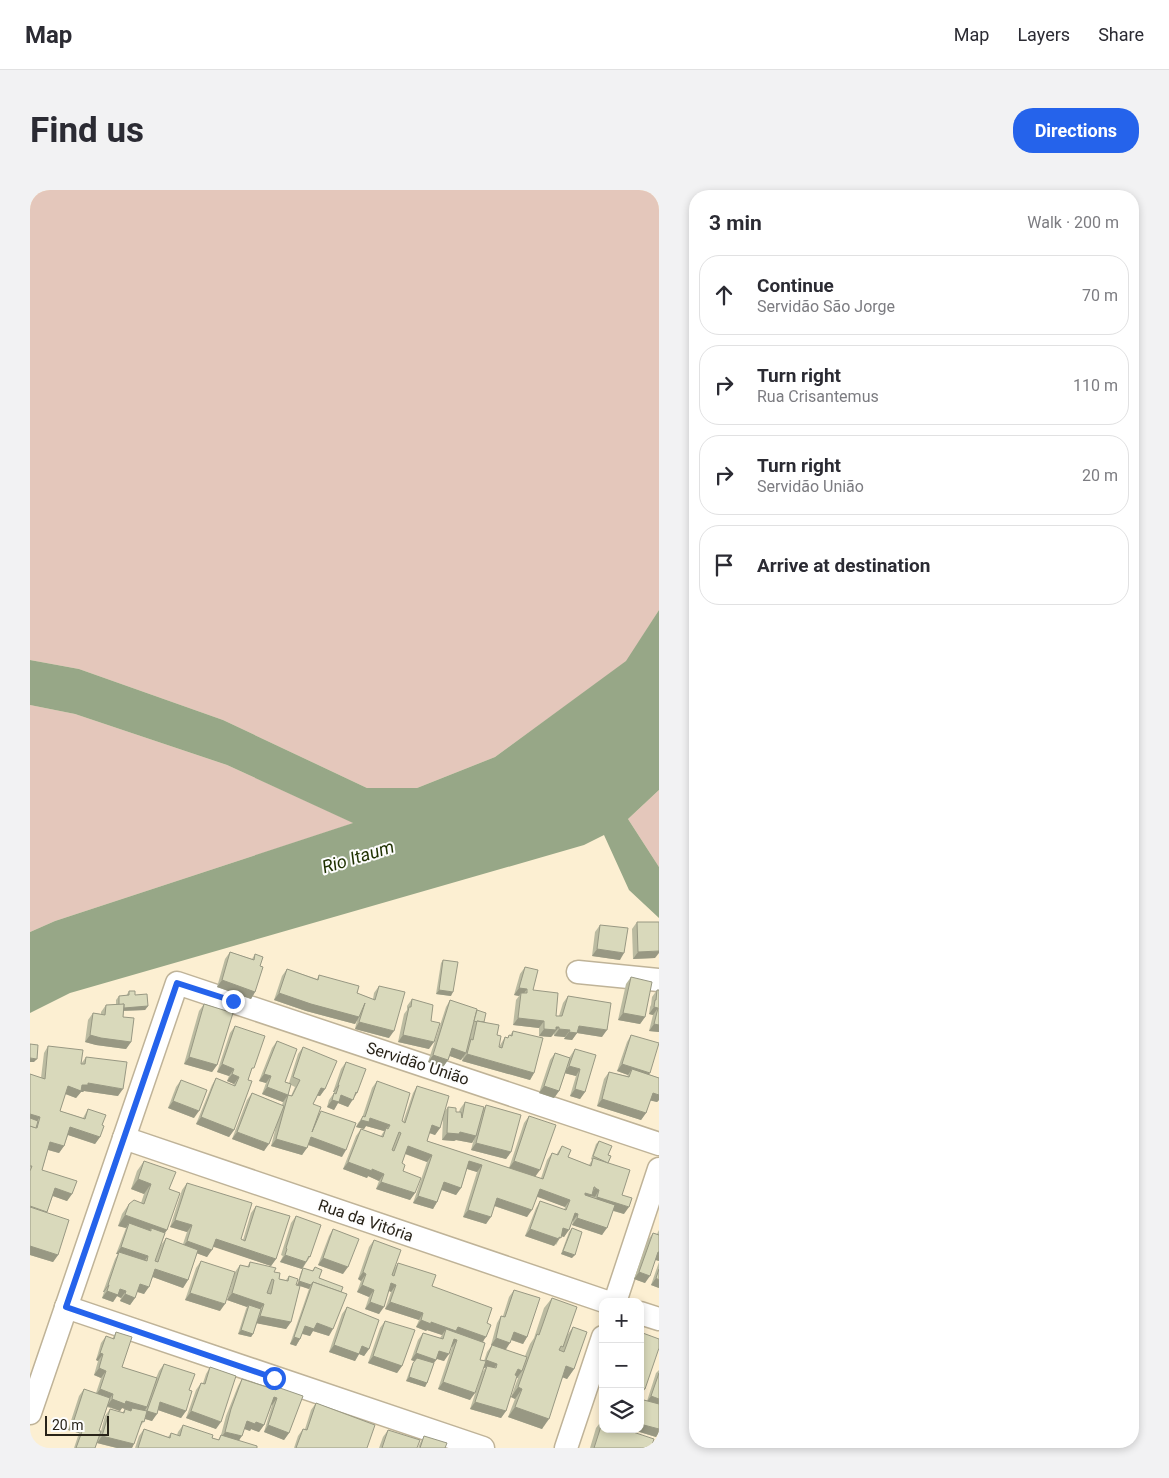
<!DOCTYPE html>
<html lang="en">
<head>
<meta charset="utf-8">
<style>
  :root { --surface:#fff; --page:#f2f2f3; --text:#2b2b33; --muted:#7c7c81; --line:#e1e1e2; --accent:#2563eb }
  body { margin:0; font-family:Roboto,sans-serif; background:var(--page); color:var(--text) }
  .controls { position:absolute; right:15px; bottom:15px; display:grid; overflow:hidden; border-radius:10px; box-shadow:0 2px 8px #0003 }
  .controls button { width:45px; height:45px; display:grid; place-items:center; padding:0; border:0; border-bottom:1px solid var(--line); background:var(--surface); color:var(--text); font:25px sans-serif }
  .scale { position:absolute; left:15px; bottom:12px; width:64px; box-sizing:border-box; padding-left:5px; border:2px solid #282319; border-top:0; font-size:14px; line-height:18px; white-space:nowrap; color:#282319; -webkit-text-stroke:4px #fdfdfd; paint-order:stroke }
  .stop { position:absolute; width:15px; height:15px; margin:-11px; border:4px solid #2563eb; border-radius:50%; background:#fff }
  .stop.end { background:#2563eb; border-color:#fff; box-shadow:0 1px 5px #0008 }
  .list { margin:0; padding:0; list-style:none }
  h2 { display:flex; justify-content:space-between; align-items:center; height:65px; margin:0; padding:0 20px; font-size:21px }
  h2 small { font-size:16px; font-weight:400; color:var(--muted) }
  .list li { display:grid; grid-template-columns:32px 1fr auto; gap:15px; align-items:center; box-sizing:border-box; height:80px; margin:0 10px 10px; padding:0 10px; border:1px solid var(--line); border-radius:20px }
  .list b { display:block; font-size:19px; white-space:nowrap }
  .list p { margin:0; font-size:16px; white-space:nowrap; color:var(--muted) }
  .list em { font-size:16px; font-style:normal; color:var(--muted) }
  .icon { flex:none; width:28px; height:28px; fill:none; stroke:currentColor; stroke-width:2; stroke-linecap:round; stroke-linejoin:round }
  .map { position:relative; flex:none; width:629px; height:1258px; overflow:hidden; border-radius:20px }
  header { display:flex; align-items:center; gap:30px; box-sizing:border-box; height:70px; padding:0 25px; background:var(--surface); border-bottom:1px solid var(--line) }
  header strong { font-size:24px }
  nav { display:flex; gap:28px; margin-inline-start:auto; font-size:18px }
  .intro { display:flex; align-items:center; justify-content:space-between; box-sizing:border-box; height:120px; padding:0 30px }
  h1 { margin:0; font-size:35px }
  .button { padding:12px 22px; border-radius:20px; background:var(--accent); color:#fff; font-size:18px; font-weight:700 }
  main { display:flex; gap:30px; padding:0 30px }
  aside { flex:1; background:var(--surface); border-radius:20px; box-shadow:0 2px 8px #0003 }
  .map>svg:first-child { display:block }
  .green { fill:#e4c7bb }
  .water { fill:#97a787 }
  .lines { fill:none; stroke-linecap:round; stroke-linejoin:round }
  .minor-casing { stroke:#bfb398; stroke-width:25 }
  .minor { stroke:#fff; stroke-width:22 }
  .wall { fill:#bbbba1; fill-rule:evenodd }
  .shaded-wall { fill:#989883 }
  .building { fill:#d9d9bb; stroke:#989883; fill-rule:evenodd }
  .route { stroke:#2563eb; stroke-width:6 }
  .labels { text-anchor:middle; stroke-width:4; stroke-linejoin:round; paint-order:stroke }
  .street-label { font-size:16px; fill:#282319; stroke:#fdfdfd }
  .water-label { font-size:18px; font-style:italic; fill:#1e3100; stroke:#fdfdfd }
</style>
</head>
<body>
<header>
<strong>Map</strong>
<nav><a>Map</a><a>Layers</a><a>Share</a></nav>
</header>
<div class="intro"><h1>Find us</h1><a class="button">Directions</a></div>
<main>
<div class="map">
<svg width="629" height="1258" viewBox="0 0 629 1258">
  <rect width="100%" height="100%" fill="#fcefd2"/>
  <!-- green -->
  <g class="green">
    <path d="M0,0H629V420L597,471L465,567L387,598H337L193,530L49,479L0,470Z"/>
    <path d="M0,515L45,524L197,575L324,633L25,731L0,742Z"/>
    <path d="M629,600V677L598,629Z"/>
  </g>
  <!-- water -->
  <path class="water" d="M629,420V600L598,629L629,677V728L599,700L574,645L554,655L40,803L0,823V742L25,731L323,633L197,575L45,524L0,515V470L49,479L193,530L337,598H387L465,567L596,471Z"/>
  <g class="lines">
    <defs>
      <g id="minor">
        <path d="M548,782L629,790"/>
        <path d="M94,948L577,1112"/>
        <path d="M585,1112L629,979"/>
        <path d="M36,1117L453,1258"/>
        <path d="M610,1123L629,1129"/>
        <path d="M0,1223L147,793L629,954"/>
        <path d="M536,1258L573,1147"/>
      </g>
    </defs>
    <!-- minor casing -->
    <use href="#minor" class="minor-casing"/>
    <!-- minor -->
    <use href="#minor" class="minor"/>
  </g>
  <!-- wall -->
  <g class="wall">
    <path d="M607,732L625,768L603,769L602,739Z"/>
    <path d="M570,735L590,770L562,766L565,742Z"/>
    <path d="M200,762L222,769L225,764L230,776L225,802L221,809L187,797L195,769Z"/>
    <path d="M413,770L421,806L406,804L411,773Z"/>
    <path d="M495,777L503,800L526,826H529L533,813L538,806L572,847L547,843L542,850L534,849L535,847L524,846V844L521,847L509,846V838L483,835L486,810L489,806L484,805L490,784Z"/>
    <path d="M257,779L287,789L289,785L327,803L343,809L344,803L349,796L359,848L325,839L327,830L325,834L276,821L244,810L252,786Z"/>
    <path d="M601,787L615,827L610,834L588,830L596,794Z"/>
    <path d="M627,800L629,842L619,841L623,825L619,824L620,817L621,815L622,807Z"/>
    <path d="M99,801L105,805L118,816L115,820L94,821L93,827L101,852L96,859L66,855L55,852L58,830L63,823L71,824V822L76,815H86V810L89,806H96Z"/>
    <path d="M382,809L401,831L399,859L368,852L374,824L377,820V816Z"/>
    <path d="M420,810L447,820L454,832L467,845L469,857L475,847L478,848L483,841L504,883L500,890L432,871L433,866L431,870L420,866L418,870L413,877L398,872L416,817Z"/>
    <path d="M174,814L187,875L182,882L154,874L169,821Z"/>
    <path d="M205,836L220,883L218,890L204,940L199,947L166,934L182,895L186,888L203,895L204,894L197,891L199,886L187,882L200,843Z"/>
    <path d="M601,845L618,884L629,888V910L627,912L620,910L616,923L611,930L567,916L574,889L579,882L597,886L598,885L587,881L597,852Z"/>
    <path d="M247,851L255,892L259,893L268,864L273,857L295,899L290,906H287L283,914L288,925L291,921L312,967L278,955L272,965L241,956L247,933L234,961L202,949L217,910L222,903L252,915L253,912L232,904L236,893L229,891L242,858ZM261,895L265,897L261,906L258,905Z"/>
    <path d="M18,856L51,874L56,867L88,906L54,901L53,902H51L46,908L35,904L30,921L53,928L58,919L72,935L70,947L65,954L38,945L34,956L29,963L18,960L12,980L42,1004L37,1011L23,1006L16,1023L28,1065L23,1072L0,1065V884L11,888L14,863Z"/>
    <path d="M545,859L555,902L550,909L540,906L546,886L535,883L529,901L524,908L509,903L520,870L525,863L539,868Z"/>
    <path d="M316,872L324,907L318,917L308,913L304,920L297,917L299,910L304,903V902H303L311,879Z"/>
    <path d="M151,890L164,928L138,918L146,897Z"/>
    <path d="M347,891L373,932L383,903L387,896L414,922L418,917L426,922H429L430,919L435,912L454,918L456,915L481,962L476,969L441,960L444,949L442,953L426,950L424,951L412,950L413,929L410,938L405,945L399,943L397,951L479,978L494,933L499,926L505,987L511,988L517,970L522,963L526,965L532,956L538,967L559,975L562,970L561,969L566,954L569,951L578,965V973L592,1005L594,1024L583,1021L572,1045L542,1035L543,1031L534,1047L531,1046L526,1055L525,1054L524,1056L495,1046L506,1018L510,1011L534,1020L535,1017L507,1006L497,1027L464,1016L456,1034L433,1027L447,982L437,979L431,998L426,1005L412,1000L407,1012L403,1019L383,1013L397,972L375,964L372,973L373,981L385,1003L380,1010L346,999L349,991L338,986L337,988L313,979L326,946L331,939L351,946L354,941L336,936L334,939L326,937L328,933L332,928L342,898Z"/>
    <path d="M114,971L139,999L137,1040L135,1043L125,1071L131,1055L136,1048L153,1054L157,1042L140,1037L152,1000L157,993L211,1049L213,1050L221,1023L226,1016L246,1069L241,1076L183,1056L177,1067L167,1063L158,1090L153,1098L123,1087L114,1104L107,1102L105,1108L100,1115L90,1111L91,1108L87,1106L83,1112L72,1108L74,1102H73L85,1069L88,1064H86L96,1038L88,1036L92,1024L99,1014L111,1013L114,1004L101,999L107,981Z"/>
    <path d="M266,1026L280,1067L272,1079L250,1072L253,1066L251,1065L261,1033Z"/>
    <path d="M542,1038V1068L531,1064L539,1042Z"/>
    <path d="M303,1039L313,1084L288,1075L299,1046Z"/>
    <path d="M629,1040V1071L625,1070L615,1093L604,1089L618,1050L623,1043L627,1044Z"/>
    <path d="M344,1050L364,1079L368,1073L457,1133L450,1170L454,1171L457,1162L462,1155H461L467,1133L471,1126H473L479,1107L484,1100L497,1147L493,1154L481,1150L476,1160L495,1166L500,1154L504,1148L514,1118L522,1108L536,1147L543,1137L544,1179L537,1189L533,1187L512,1239L478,1227L485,1209L481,1207L488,1188H486L476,1221L471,1228L440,1219L452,1183L455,1178H453L440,1210L408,1199L422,1157L421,1156L414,1171L407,1169L404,1173L397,1193L395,1197L376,1191L381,1177L385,1171L381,1170L388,1150L393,1143L410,1148L412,1145L397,1140L396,1141L386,1137L389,1130L355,1119L361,1102L359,1101L349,1124L335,1119L339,1107L327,1102L331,1091L328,1089L339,1057Z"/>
    <path d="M171,1071L190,1121L155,1110L166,1078Z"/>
    <path d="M220,1072L244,1082L249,1089L256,1090L259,1086L266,1095L269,1096L267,1095L271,1082L273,1078L282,1081L285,1077L289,1088L299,1146L283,1141L280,1146L272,1144L270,1149L266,1156L260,1154L279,1099L270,1096L261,1132L256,1139L227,1133L223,1144L221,1147L208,1144L216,1119L217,1117L197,1110L205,1082L210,1075L217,1077Z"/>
    <path d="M629,1072V1098L621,1095Z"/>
    <path d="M317,1117L339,1159L334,1166L329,1164L325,1171L299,1162L312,1124Z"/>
    <path d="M355,1131L372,1176L367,1183L338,1173L350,1138Z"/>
    <path d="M86,1142L92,1177L126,1188L129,1181L134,1174L159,1200L156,1221L151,1228L128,1220L122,1231L115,1229L109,1239L102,1258H87L67,1253L65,1258H44L49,1243L38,1240L49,1206L54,1199L66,1203L71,1188L64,1185L68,1171L66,1170L71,1153L76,1146L82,1149ZM77,1217L90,1221L92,1218L101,1221L95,1219L92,1223L80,1219L75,1226L71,1241H69Z"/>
    <path d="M180,1177L186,1239L156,1228L166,1200L171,1193H173L176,1184Z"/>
    <path d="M629,1180V1242L626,1247L603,1240V1242L621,1258H560L566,1238L573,1229V1239L617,1211L626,1183Z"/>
    <path d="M212,1189L246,1199L247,1197L259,1243L254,1250L234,1242L242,1215V1214L234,1235L229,1242L221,1239L220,1241L214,1239L209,1251L227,1258H105L109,1246L114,1239L138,1247L141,1243L147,1245L148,1242L153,1235L188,1250L191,1245L196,1226L208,1196Z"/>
    <path d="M286,1213L337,1258H264L268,1246L273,1239H275L281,1220Z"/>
    <path d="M358,1240L387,1258H349L353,1247Z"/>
    <path d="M394,1246L415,1258H388L390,1253Z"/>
  </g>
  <!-- shaded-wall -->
  <g class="shaded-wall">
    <path d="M567,759L594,763L590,770L562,766Z"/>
    <path d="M629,761V763L625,768L603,769L608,762Z"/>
    <path d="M192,790L225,802L221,809L187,797Z"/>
    <path d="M489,798L497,799L492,806L491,803L489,806L484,805Z"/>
    <path d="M409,800L423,802L421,806L406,804Z"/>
    <path d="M249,803L329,827L325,834L276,821L244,810Z"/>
    <path d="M118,816L115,820L87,821L89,818Z"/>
    <path d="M624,817L628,818L623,825L619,824Z"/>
    <path d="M593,823L615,827L610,834L588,830Z"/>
    <path d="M488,828L514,831L509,838L483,835Z"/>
    <path d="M329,832L364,841L359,848L325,839Z"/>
    <path d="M624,834L629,835V842L619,841Z"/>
    <path d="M549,836L577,840L572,847L547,843L542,850L534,849L539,842Z"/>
    <path d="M526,837H529L521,847L509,846L514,839Z"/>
    <path d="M529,839L540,840L535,847L524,846Z"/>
    <path d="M60,845L101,852L96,859L66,855L55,852Z"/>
    <path d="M373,845L404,852L399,859L368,852Z"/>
    <path d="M422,858L436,863L431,870L417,865Z"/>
    <path d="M437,864L504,883L500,890L432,871Z"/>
    <path d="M403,865L418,870L413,877L398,872Z"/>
    <path d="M159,867L187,875L182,882L154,874Z"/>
    <path d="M0,868L7,869L4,872H0Z"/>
    <path d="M192,874L204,879L199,886L187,882Z"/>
    <path d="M592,874L620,883L615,890L602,879L598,885L587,881Z"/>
    <path d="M539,876L550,879L546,886L534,883Z"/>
    <path d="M202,884L209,887L204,894L197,891Z"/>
    <path d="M234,884L241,886L236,893L229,891Z"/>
    <path d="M58,893L93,899L88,906L54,901L53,902H51L46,908L33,903L38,896Z"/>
    <path d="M308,895H309L304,902H303Z"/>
    <path d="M514,896L529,901L524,908L509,903Z"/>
    <path d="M237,897L258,905L253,912L232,904Z"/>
    <path d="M291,898L295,899L290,906L286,905Z"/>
    <path d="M545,899L555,902L550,909L540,906Z"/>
    <path d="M326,902L327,903L318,917L308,913L304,920L297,917L302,910L311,905Z"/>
    <path d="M623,903L629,905V910L627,912L618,910Z"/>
    <path d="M572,909L616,923L611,930L567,916Z"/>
    <path d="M143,911L169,921L164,928L138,918Z"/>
    <path d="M0,924L10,927L5,934L0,933Z"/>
    <path d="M171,927L204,940L199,947L166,934Z"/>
    <path d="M340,928L360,935L354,941L336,936L334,939L326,937L331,930Z"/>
    <path d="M402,935L410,938L405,945L397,942Z"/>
    <path d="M40,937L70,947L65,954L35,944Z"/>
    <path d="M207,942L239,954L234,961L202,949Z"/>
    <path d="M430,942L446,946L442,953L426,950L424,951L412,950L417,943Z"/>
    <path d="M281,947L316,960L312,967L276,954Z"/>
    <path d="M246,949L277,958L272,965L241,956Z"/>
    <path d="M20,952L34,956L29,963L15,959Z"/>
    <path d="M446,953L481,962L476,969L441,960Z"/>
    <path d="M378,956L402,965L397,972L373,963Z"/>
    <path d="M439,971L452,975L447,982L434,978Z"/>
    <path d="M484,971L510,980L505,987L479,978Z"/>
    <path d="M318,972L342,979L354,984L349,991L338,986L337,988L313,979Z"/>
    <path d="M108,989L121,994L114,1004L101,999Z"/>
    <path d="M351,992L385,1003L380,1010L346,999Z"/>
    <path d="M414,992L431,998L426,1005L409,999Z"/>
    <path d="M25,998L42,1004L37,1011L20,1005Z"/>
    <path d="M565,998L569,1000L565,1007L561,1006L557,1012L551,1010L555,1003L561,1005Z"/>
    <path d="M510,999L540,1010L535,1017L505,1006Z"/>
    <path d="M388,1006L407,1012L403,1019L383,1013Z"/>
    <path d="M567,1007L599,1017L594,1024L562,1014Z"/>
    <path d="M467,1008L502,1020L497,1027L462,1015Z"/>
    <path d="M438,1020L461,1027L456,1034L433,1027Z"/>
    <path d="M545,1023L548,1024L543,1031L540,1030Z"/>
    <path d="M95,1025L137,1040L130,1050L121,1041V1038L117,1046L99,1033L96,1038L88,1036Z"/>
    <path d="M547,1028L577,1038L572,1045L542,1035Z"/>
    <path d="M145,1030L162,1035L157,1042L140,1037Z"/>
    <path d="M533,1038L539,1040L534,1047L528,1045Z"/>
    <path d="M500,1039L529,1049L524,1056L495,1046Z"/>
    <path d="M186,1049L246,1069L241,1076L181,1056Z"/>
    <path d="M157,1051L182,1060L177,1067L152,1058Z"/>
    <path d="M0,1056L28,1065L23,1072L0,1065Z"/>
    <path d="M91,1057L118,1066L113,1073L89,1062L88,1064H86Z"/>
    <path d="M533,1061L545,1065L542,1068L531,1064Z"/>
    <path d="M628,1062H629V1071L623,1069Z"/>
    <path d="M255,1065L276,1072L272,1079L250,1072Z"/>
    <path d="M293,1068L318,1077L313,1084L288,1075Z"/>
    <path d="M125,1079L158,1090L153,1098L120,1086Z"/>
    <path d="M333,1082L336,1084L331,1091L328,1089Z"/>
    <path d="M609,1082L620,1086L615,1093L604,1089Z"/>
    <path d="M626,1088L629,1090V1098L621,1095Z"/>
    <path d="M269,1091L281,1095L279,1099L267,1095Z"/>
    <path d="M361,1093L366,1095L361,1102L357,1100Z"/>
    <path d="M110,1094L119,1097L114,1104L105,1101Z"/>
    <path d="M78,1095H79L74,1102H73Z"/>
    <path d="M332,1095L344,1100L339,1107L327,1102Z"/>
    <path d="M90,1099L96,1101L91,1108L87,1106L83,1112L72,1108L77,1101Z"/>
    <path d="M160,1103L195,1114L190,1121L155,1110Z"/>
    <path d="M202,1103L234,1114L229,1121L219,1115L217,1117L197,1110Z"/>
    <path d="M95,1104L105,1108L100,1115L90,1111Z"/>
    <path d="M340,1112L354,1117L349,1124L335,1119Z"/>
    <path d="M360,1112L393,1123L389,1130L355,1119Z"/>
    <path d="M230,1126L261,1132L256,1139L225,1133Z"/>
    <path d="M391,1130L428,1137L456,1147L451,1154L416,1139L412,1145L397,1140L396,1141L386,1137Z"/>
    <path d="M287,1133L303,1139L299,1146L283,1141L280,1146L270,1143L275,1136Z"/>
    <path d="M211,1140L223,1144L221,1147L208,1144Z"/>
    <path d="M484,1142L497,1147L493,1154L479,1149Z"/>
    <path d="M264,1147L270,1149L266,1156L260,1154Z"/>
    <path d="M466,1148L480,1153L475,1160L461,1155Z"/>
    <path d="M424,1149L427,1150L422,1157L419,1156Z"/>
    <path d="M304,1155L332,1156L339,1159L334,1166L329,1164L325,1171L299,1162Z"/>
    <path d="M409,1161L419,1164L414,1171L404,1168Z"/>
    <path d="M70,1163L73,1164L68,1171L66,1170Z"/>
    <path d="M386,1163L406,1170L401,1177L381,1170Z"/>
    <path d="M343,1166L372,1176L367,1183L338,1173Z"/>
    <path d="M456,1170L467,1174L462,1181L457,1176L455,1178L451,1177Z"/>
    <path d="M536,1176L544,1179L537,1189L529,1186Z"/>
    <path d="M69,1178L76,1181L71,1188L64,1185Z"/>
    <path d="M488,1179L492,1181L487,1188L483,1187Z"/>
    <path d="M379,1187L397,1193L395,1197L376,1191Z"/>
    <path d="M413,1192L445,1203L440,1210L408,1199Z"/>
    <path d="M488,1197L492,1199L485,1209L481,1207Z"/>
    <path d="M610,1198L615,1199L610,1206Z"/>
    <path d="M70,1199L83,1204L78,1211L65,1206Z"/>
    <path d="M621,1206L629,1209V1218L616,1213Z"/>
    <path d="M244,1207L247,1208L242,1215L239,1214Z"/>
    <path d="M82,1209L96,1211L117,1217L112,1225L102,1218L101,1221L92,1218L90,1221L77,1216Z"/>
    <path d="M130,1212L156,1221L151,1228L125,1219Z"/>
    <path d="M445,1212L476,1221L471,1228L440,1219Z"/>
    <path d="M485,1217L519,1229L512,1239L478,1227Z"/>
    <path d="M117,1221L127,1224L122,1231L112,1228Z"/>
    <path d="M161,1221L191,1232L186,1239L156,1228Z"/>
    <path d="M217,1231L226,1232L234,1235L229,1242L221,1239L220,1241L212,1238Z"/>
    <path d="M43,1233L54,1236L49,1243L38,1240Z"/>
    <path d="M610,1234L629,1239V1242L626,1247L600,1239H610Z"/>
    <path d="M238,1235L259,1243L254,1250L234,1242Z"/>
    <path d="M195,1242L212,1246L207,1253L190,1249Z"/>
    <path d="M72,1246L104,1254L102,1258H87L67,1253Z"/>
  </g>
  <!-- building -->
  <g class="building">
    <path d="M607,732H629V761L608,762Z"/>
    <path d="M570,735L598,738L594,763L567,759Z"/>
    <path d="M200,762L224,770L225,764L233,767L230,776L233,777L225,802L192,790Z"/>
    <path d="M413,770L428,772L423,802L409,800Z"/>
    <path d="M495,777L508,780L503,800L528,803L526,826H532L538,806L581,813L577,840L549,836L547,843L539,842L540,840L529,839V837H526V840L514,839V831L488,828L491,803H497V799L489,798Z"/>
    <path d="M257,779L288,790L289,785L329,796L327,803L345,810L349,796L375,802L364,841L329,832L335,813L329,827L281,814L249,803Z"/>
    <path d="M601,787L622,792L615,827L593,823Z"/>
    <path d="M627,800H629V835L624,834L628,818L624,817L625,810H626Z"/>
    <path d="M99,801H105V805L117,804L118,816L94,818V814L89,815V806L99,805Z"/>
    <path d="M382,809L403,815L401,831L410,833L404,852L373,845L379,817H381Z"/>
    <path d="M420,810L447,819L436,863L422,858L418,870L403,865Z"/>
    <path d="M94,814L93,827L104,828L101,852L71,848L60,845L63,823L75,825L76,815Z"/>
    <path d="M174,814L203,823L187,875L159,867Z"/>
    <path d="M447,820L456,823L454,832L447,831V832L444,831Z"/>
    <path d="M447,831L469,835L467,845L471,846L469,857L472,858L475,847L478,848L479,845L482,846L483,841L513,848L504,883L437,864L441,849L443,850Z"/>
    <path d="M205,836L235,846L224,878H222L218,890L222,891L204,940L171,927L186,888L205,896L209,887L202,884L204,879L192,874Z"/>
    <path d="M601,845L629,853L620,883L592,874Z"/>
    <path d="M247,851L267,859L255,892L261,894L258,905L237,897L241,886L234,884Z"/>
    <path d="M0,854L8,855L7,869L0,868Z"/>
    <path d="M18,856L53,860L51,874H55L56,867L97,872L93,899L58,893V895H52L51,901L38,896L30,921L55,929L58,919L76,925L72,935L74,936L70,947L40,937L34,956L20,952L12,980L47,991L42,1004L25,998L17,1022L0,1016V981L2,976H0V936L7,938L10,927L0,924V884L15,889Z"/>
    <path d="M273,857L307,871L295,899L291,898L283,914L291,917L282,942L291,921L326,933L316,960L281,947L277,958L246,949L258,905L262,906L270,890L263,887Z"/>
    <path d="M545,859L566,865L555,902L545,899L550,879L539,876Z"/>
    <path d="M525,863L540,868L529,901L514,896Z"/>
    <path d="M316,872L336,879L327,903L326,902L323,910L311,905L309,912L302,910L304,903L306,904L309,895H308Z"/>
    <path d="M602,879L629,888V905L623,903L616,923L572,909L579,882L599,887Z"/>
    <path d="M151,890L177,900L169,921L143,911Z"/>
    <path d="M347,891L380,903L372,931L375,933L387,896L419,906L410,938L402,935L397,951L513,989L522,963L528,965L532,956L541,960L538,967L561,976L563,968L600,980L592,1005L602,1008L599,1017L567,1007L569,1000L565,998V997H564L562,1005L555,1003V1005L585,1015L577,1038L547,1028L548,1024L545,1023L539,1040L533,1038L531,1048L529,1047V1049L500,1039L510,1011L536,1020L540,1010L510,999L502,1020L467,1008L461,1027L438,1020L452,975L439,971L431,998L414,992L407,1012L388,1006L402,965L378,956L372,973L375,975L373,981L391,988L385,1003L351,992L354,984L342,979V981L318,972L331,939L353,947L356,938L358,939L360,935L340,928L339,932L331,930L333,926L335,927ZM369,942L371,943L364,961L362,960Z"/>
    <path d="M222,903L254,916L239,954L207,942Z"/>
    <path d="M435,912L454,917L446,946L430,942L429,944L417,943L418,917L426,918V922H431L432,928Z"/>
    <path d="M456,915L491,925L481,962L446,953Z"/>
    <path d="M499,926L526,935L510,980L484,971Z"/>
    <path d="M0,928L8,931L6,938L0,936Z"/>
    <path d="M569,951L582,956L578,965L581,966L578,973L563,966Z"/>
    <path d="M114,971L146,982L139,999L150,1003L137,1040L95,1025L99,1014L104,1010L114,1014L121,994L108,989Z"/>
    <path d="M157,993L222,1013L211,1049L215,1051L226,1016L260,1026L246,1069L186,1049L182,1060L157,1051L162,1035L145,1030Z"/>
    <path d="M0,1017L39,1030L28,1065L0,1056Z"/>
    <path d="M266,1026L291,1035L280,1067L279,1066L276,1072L255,1065L257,1059L256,1058Z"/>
    <path d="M99,1033L121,1041V1038L135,1043L125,1071L128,1072L136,1048L168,1060L158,1090L125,1079L119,1097L110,1094L105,1108L95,1104L96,1101L90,1099L88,1105L77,1101L79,1095H78L89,1062L117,1071L118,1066L91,1057Z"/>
    <path d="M542,1038L552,1042L545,1065L533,1061Z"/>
    <path d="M303,1039L329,1049L318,1077L293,1068Z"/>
    <path d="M623,1043L629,1045V1062H628L620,1086L609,1082Z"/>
    <path d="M344,1050L371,1060L362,1085L364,1086L368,1073L406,1085L402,1096L462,1118L457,1133L461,1135L456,1147L428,1137L426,1141L401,1132V1134L391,1130L393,1123L360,1112L366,1095L361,1093L354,1117L340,1112L344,1100L332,1095L336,1084L333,1082Z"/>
    <path d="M171,1071L205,1082L195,1114L160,1103Z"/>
    <path d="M220,1072L246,1078L244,1082L250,1083L249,1089L258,1091L259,1086L268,1089L266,1095L270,1096L261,1132L230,1126L234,1114L202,1103L210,1075L219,1077ZM242,1089L244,1090L241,1104L237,1103Z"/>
    <path d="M285,1077L292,1080L289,1088L313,1097L311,1102L283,1092L281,1095L269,1091L273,1078L283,1081Z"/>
    <path d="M629,1079V1090L626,1088Z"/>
    <path d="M283,1092L317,1104L303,1139L287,1133L284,1139L275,1136L270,1149L264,1147Z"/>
    <path d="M484,1100L510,1108L497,1147L484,1142L480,1153L466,1148L471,1126L475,1127Z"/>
    <path d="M522,1108L547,1117L533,1157L531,1156L529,1160L534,1162L543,1137L557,1142L544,1179L536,1176L519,1229L485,1217L492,1199L488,1197L507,1144L509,1145Z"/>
    <path d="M219,1115L231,1119L223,1144L211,1140Z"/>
    <path d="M317,1117L349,1130L339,1159L332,1156L329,1164L304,1155Z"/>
    <path d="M355,1131L385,1140L372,1176L343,1166Z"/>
    <path d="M416,1139L455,1153L450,1170L456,1171L445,1203L413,1192L427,1150L424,1149L419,1164L409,1161L406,1170L386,1163L393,1143L413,1149Z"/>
    <path d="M86,1142L102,1147L92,1177L127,1188L117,1217L96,1211L95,1214L82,1209L83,1204L70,1199L76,1181L69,1178L73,1164L70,1163L76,1146L84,1149Z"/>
    <path d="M610,1142L629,1149V1158L615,1199L610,1198Z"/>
    <path d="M462,1155L497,1167L492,1181L488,1179L485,1185L487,1186L476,1221L445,1212L457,1176L466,1178L467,1174L456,1170Z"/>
    <path d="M387,1168L404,1173L397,1193L379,1187L383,1173Z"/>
    <path d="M134,1174L165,1184L159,1200L162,1201L156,1221L130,1212L127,1224L117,1221Z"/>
    <path d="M180,1177L206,1186L191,1232L161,1221L171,1193L175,1194Z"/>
    <path d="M629,1183V1209L621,1206Z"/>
    <path d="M212,1189L246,1200L247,1197L273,1206L259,1243L238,1235L247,1208L244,1207L234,1235L226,1232L225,1234L217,1231L212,1246L195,1242L201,1219Z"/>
    <path d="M54,1199L80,1208L69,1241H71L65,1258H46L54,1236L43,1233Z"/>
    <path d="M610,1209L629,1214V1239L610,1234Z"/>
    <path d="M286,1213L345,1235L337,1258H266L273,1239L277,1240Z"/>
    <path d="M102,1218L117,1221L114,1232L112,1231L104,1254L72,1246L80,1219L94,1223L95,1219L101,1221Z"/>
    <path d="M573,1230V1239H604L603,1242L624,1249L621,1258H564Z"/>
    <path d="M153,1235L183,1245L182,1248L189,1250L191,1245L227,1256V1258H108L114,1239L140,1248L141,1243L150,1246Z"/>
    <path d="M358,1240L390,1250L387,1258H352Z"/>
    <path d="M394,1246L417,1253L415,1258H390Z"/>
  </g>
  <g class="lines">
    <!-- route -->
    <path class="route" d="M203,811L147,793L36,1117L244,1188"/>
  </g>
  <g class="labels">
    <!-- street labels -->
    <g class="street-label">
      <text transform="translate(388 873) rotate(18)" y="6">Servidão União</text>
      <text transform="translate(336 1030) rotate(19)" y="6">Rua da Vitória</text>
    </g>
    <!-- water labels -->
    <g class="water-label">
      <text transform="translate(328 667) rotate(-17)" y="6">Rio Itaum</text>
    </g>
  </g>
</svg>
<div class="controls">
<button>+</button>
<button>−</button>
<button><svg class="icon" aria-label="layers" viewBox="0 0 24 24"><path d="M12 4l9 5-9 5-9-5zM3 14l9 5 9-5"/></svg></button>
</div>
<div class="scale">20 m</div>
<div class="stop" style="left:244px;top:1188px"></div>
<div class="stop end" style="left:203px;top:811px"></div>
</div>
<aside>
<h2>3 min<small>Walk · 200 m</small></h2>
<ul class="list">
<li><svg class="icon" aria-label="ahead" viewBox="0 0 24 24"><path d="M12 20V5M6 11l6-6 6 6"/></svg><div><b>Continue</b><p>Servidão São Jorge</p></div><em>70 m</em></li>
<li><svg class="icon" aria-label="right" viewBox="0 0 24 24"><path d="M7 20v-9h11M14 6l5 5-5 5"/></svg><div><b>Turn right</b><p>Rua Crisantemus</p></div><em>110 m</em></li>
<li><svg class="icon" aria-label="right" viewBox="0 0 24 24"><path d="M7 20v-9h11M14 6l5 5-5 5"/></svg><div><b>Turn right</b><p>Servidão União</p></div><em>20 m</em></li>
<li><svg class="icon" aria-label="arrive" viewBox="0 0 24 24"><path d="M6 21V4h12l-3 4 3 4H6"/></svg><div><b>Arrive at destination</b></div></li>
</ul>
</aside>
</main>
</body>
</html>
